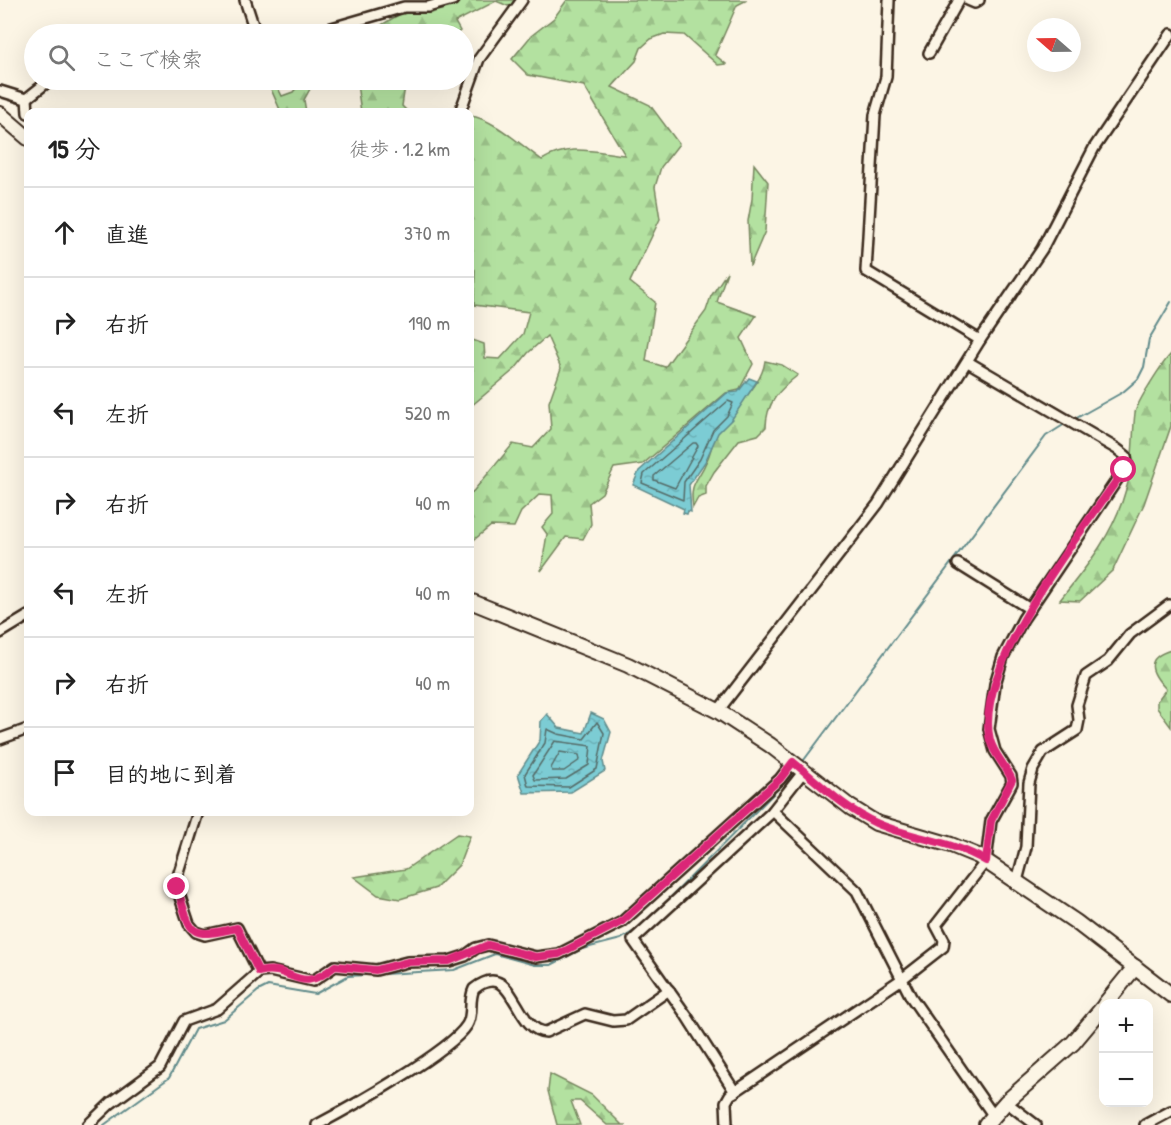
<!DOCTYPE html>
<html lang="ja">
<head>
<meta charset="utf-8">
<style>
  :root { --surface:#fff; --page:#f6f6f6; --text:#222; --muted:#767676; --line:#e0e0e0 }
  body { margin:0; font-family:"Patrick Hand","Klee One",sans-serif; background:var(--page); color:var(--text) }
  .controls { position:absolute; right:18px; bottom:18px; display:grid; overflow:hidden; border-radius:12px; box-shadow:0 6px 24px #0002 }
  .controls button { width:54px; height:54px; display:grid; place-items:center; padding:0; border:0; border-bottom:2px solid var(--line); background:var(--surface); color:var(--text); font:30px sans-serif }
  .compass { position:absolute; left:1027px; top:18px; width:54px; height:54px; border-radius:50%; background:var(--surface); box-shadow:0 6px 24px #0002; rotate:290deg }
  .stop { position:absolute; width:18px; height:18px; margin:-14px; border:4px solid #db2777; border-radius:50%; background:#fff }
  .stop.end { background:#db2777; border-color:#fff; box-shadow:0 2px 6px #0008 }
  .list { margin:0; padding:0; list-style:none }
  h2 { display:flex; justify-content:space-between; align-items:center; height:78px; margin:0; padding:0 24px; font-size:26px }
  h2 small { font-size:20px; font-weight:400; color:var(--muted) }
  .list li { display:grid; grid-template-columns:39px 1fr auto; gap:18px; align-items:center; box-sizing:border-box; height:90px; padding:0 24px; border-top:2px solid var(--line) }
  .list b { display:block; font-size:22px; white-space:nowrap }
  .list em { font-size:20px; font-style:normal; color:var(--muted) }
  .icon { flex:none; width:33px; height:33px; fill:none; stroke:currentColor; stroke-width:2; stroke-linecap:round; stroke-linejoin:round }
  .map { position:relative; flex:none; width:1171px; height:1125px; overflow:hidden }
  .search { position:absolute; background:var(--surface); box-shadow:0 6px 24px #0002; left:24px; top:24px; width:450px; height:66px; display:flex; align-items:center; gap:15px; box-sizing:border-box; padding:0 21px; border-radius:33px; color:var(--muted); font-size:22px }
  .panel { position:absolute; background:var(--surface); box-shadow:0 6px 24px #0002; left:24px; top:108px; width:450px; height:708px; border-radius:12px }
  .map>svg:first-child { display:block }
  .forest { fill:url(#forest-firs); stroke:#77865f; stroke-width:1.5 }
  .water { fill:url(#water-ripples); stroke:#618b8b; stroke-width:1.5 }
  .lines { fill:none; stroke-linecap:round; stroke-linejoin:round }
  .shore { stroke:#556b67; stroke-width:1.5 }
  .stream { stroke:#618b8b; stroke-width:2 }
  .street-casing { stroke:#3b2a1e; stroke-width:14 }
  .secondary-casing { stroke:#3b2a1e; stroke-width:18 }
  .street { stroke:#fcf5e5; stroke-width:9 }
  .secondary { stroke:#fcf5e5; stroke-width:14 }
  .route { stroke:#db2777; stroke-width:8 }
</style>
</head>
<body>
<div class="map">
<svg width="1171" height="1125" viewBox="0 0 1171 1125">
  <defs>
    <pattern id="forest-firs" width="22" height="20" patternUnits="userSpaceOnUse" patternTransform="scale(1.5)"><rect width="22" height="20" fill="#b3e1a0"/><path d="M5 1l3.5 6h-7zM16 11l3.5 6h-7z" fill="#9bc189"/></pattern>
    <pattern id="water-ripples" width="26" height="14" patternUnits="userSpaceOnUse" patternTransform="scale(1.5)"><rect width="26" height="14" fill="#7bccd4"/><path d="M2 4q2-2 4 0t4 0M15 11q2-2 4 0t4 0" fill="none" stroke="#6bafb6"/></pattern>
  </defs>
  <rect width="100%" height="100%" fill="#fcf5e5"/>
  <filter id="ink" filterUnits="userSpaceOnUse"><feTurbulence type="fractalNoise" baseFrequency=".0167" numOctaves="2"/><feDisplacementMap in="SourceGraphic" scale="12" xChannelSelector="R" yChannelSelector="G"/><feConvolveMatrix kernelMatrix="1 2 1 2 8 2 1 2 1" color-interpolation-filters="sRGB"/></filter>
  <g filter="url(#ink)">
    <!-- forest -->
    <g class="forest">
      <path d="M457,0H525L508,6L496,1L455,22L460,31L456,34H366L400,14L426,11Z"/>
      <path d="M567,0H747L737,5L715,55L726,64L718,65L684,35L664,34L651,39L641,48L636,61L612,87L650,105L679,144L661,167L655,187L660,219L630,282L655,302L646,361L665,367L706,311L711,296L727,272L717,302L756,316L741,338L753,364L739,390L726,393L643,464L614,468L602,493L589,503L591,524L583,539L566,537L541,571L547,534L542,527L553,514L552,495L540,494L521,512L514,527L491,526L470,543V495L513,444L533,448L551,429L549,402L561,368L547,336L528,353L515,369L470,407V339L484,344L485,358L500,359L523,334L529,312L474,305L475,270L470,274V116C493,118 523,147 542,160C569,143 595,152 625,155L584,86L528,75L512,59L531,36L554,18Z"/>
      <path d="M267,80H274L282,96L293,92L303,80H322L310,89L304,100L306,112H281Z"/>
      <path d="M362,80H406L402,106L408,112H361L357,84Z"/>
      <path d="M754,164L768,182L765,231L750,266L748,221L752,199Z"/>
      <path d="M1171,354V426L1144,504L1113,570L1080,601L1060,600C1089,564 1115,532 1127,486C1134,462 1132,437 1135,413C1137,402 1163,362 1171,354Z"/>
      <path d="M765,361L782,365L798,375C780,389 766,403 766,427L758,435L739,440L714,472L706,486V495L698,498L693,507C689,481 698,482 707,460C711,452 712,442 717,434C730,408 761,390 765,361Z"/>
      <path d="M1171,650V727L1157,708V701L1166,689C1150,672 1144,658 1171,650Z"/>
      <path d="M457,834L470,836L459,865L436,888L400,899L378,895L354,877L406,869Z"/>
      <path d="M550,1074L592,1095L622,1125H626H607L580,1101H571L580,1125H557L548,1091Z"/>
    </g>
    <!-- water -->
    <g class="water">
      <path d="M749,378L757,381L732,419L718,433L705,462L689,485L691,512L688,511L687,514L683,513L684,509L633,485L639,471L727,393L738,392Z"/>
      <path d="M591,713L604,719L611,732L603,761L605,771L571,792L524,793L518,774L540,740L541,721L547,714L559,728L584,733Z"/>
    </g>
    <g class="lines">
      <!-- shore -->
      <g class="shore">
        <path d="M728,401L733,403L727,416L713,430L700,459L684,482L683,500L642,483L644,474Z"/>
        <path d="M693,443H696L698,446L675,488L654,480V476Z"/>
        <path d="M597,722L604,733L597,769L569,787L528,786L525,774L545,743L547,729L558,734L584,739Z"/>
        <path d="M555,741L591,746L589,765L566,779L535,780L533,775Z"/>
        <path d="M560,752L579,755L580,760L564,771H552L551,768Z"/>
      </g>
      <!-- stream -->
      <g class="stream">
        <path d="M1073,420L1123,392L1138,379L1144,367L1149,339L1171,302"/>
        <path d="M801,764L1046,436L1065,424"/>
        <path d="M646,922L796,771"/>
        <path d="M104,1125L169,1078L195,1029L224,1020L258,991L268,986L315,994L348,976L454,970L495,954L535,965H551L582,949L621,939L639,928"/>
      </g>
      <defs>
        <g id="street">
          <path d="M245,0L256,34"/>
          <path d="M889,0L886,77L875,115L866,271L980,340"/>
          <path d="M968,0L975,3L979,0"/>
          <path d="M311,34L404,7H428L453,0"/>
          <path d="M929,53L959,0"/>
          <path d="M0,91L26,99L50,80"/>
          <path d="M27,98L28,113"/>
          <path d="M460,112L479,59L522,0"/>
          <path d="M958,564L1030,609"/>
          <path d="M0,633L28,616"/>
          <path d="M718,711L878,504L980,340L1042,249L1094,148L1171,34"/>
          <path d="M0,739L28,729"/>
          <path d="M773,811L857,891L911,997L993,1115"/>
          <path d="M198,812L178,876L179,894L189,924L196,932L205,935L237,928L259,972"/>
          <path d="M1017,881L1026,847L1029,783L1033,769L1043,752L1077,730L1079,720L1077,705L1086,676L1108,661L1130,634L1169,605"/>
          <path d="M735,1092L686,1015L633,940L771,813L804,771"/>
          <path d="M1006,1102L1036,1125"/>
          <path d="M88,1125L111,1103L160,1067L184,1021L217,1009L259,972L270,971L313,981L335,966L376,970L407,962L449,961L465,956L476,948L488,945L536,957L559,954L622,922L780,779L793,762"/>
          <path d="M317,1125C349,1108 450,1052 467,1025C474,1014 468,1001 474,989C514,957 514,1031 546,1032L585,1014L613,1021L626,1020L669,990"/>
          <path d="M727,1125L726,1102L730,1095L902,979L943,947L944,940L936,925L986,861L991,821L1012,783L1011,776L995,751L989,729L995,684L1003,657L1023,619L1127,465L1126,456L1117,449L968,362"/>
          <path d="M1145,1125L1171,1111"/>
        </g>
        <g id="secondary">
          <path d="M0,114L28,138"/>
          <path d="M470,601L628,665L718,711L770,745L850,807L876,823L951,845L978,856L1076,922L1171,995"/>
          <path d="M1105,1004L1135,967"/>
          <path d="M986,1125L1006,1102L1073,1043L1104,1006"/>
        </g>
      </defs>
      <!-- street casing -->
      <use href="#street" class="street-casing"/>
      <!-- secondary casing -->
      <use href="#secondary" class="secondary-casing"/>
      <!-- street -->
      <use href="#street" class="street"/>
      <!-- secondary -->
      <use href="#secondary" class="secondary"/>
    </g>
  </g>
  <g class="lines" filter="url(#ink)">
    <!-- route -->
    <path class="route" d="M177,887C192,935 187,939 237,928L259,972C293,963 297,998 335,966L376,970L407,962L449,961L488,945L536,957L559,954L621,922L780,779L793,762C819,783 845,809 876,823C911,839 951,840 986,861L991,821L1012,780C1006,766 994,755 990,740C972,667 1084,529 1124,470"/>
  </g>
</svg>
<div class="controls">
<button>+</button>
<button>−</button>
</div>
<svg class="compass" viewBox="-18 -18 36 36"><path d="M0-13l5 13h-10z" fill="#e53935"/><path d="M0 13l5-13h-10z" fill="#767676"/></svg>
<div class="stop" style="left:1124px;top:470px"></div>
<div class="stop end" style="left:177px;top:887px"></div>
<div class="search"><svg class="icon" aria-label="search" viewBox="0 0 24 24"><circle cx="10" cy="10" r="6"/><path d="M15 15l6 6"/></svg>ここで検索</div>
<section class="panel">
<h2>15 分<small>徒歩 · 1.2 km</small></h2>
<ul class="list">
<li><svg class="icon" aria-label="ahead" viewBox="0 0 24 24"><path d="M12 20V5M6 11l6-6 6 6"/></svg><div><b>直進</b></div><em>370 m</em></li>
<li><svg class="icon" aria-label="right" viewBox="0 0 24 24"><path d="M7 20v-9h11M14 6l5 5-5 5"/></svg><div><b>右折</b></div><em>190 m</em></li>
<li><svg class="icon" aria-label="left" viewBox="0 0 24 24"><path d="M17 20v-9H6M10 6l-5 5 5 5"/></svg><div><b>左折</b></div><em>520 m</em></li>
<li><svg class="icon" aria-label="right" viewBox="0 0 24 24"><path d="M7 20v-9h11M14 6l5 5-5 5"/></svg><div><b>右折</b></div><em>40 m</em></li>
<li><svg class="icon" aria-label="left" viewBox="0 0 24 24"><path d="M17 20v-9H6M10 6l-5 5 5 5"/></svg><div><b>左折</b></div><em>40 m</em></li>
<li><svg class="icon" aria-label="right" viewBox="0 0 24 24"><path d="M7 20v-9h11M14 6l5 5-5 5"/></svg><div><b>右折</b></div><em>40 m</em></li>
<li><svg class="icon" aria-label="arrive" viewBox="0 0 24 24"><path d="M6 21V4h12l-3 4 3 4H6"/></svg><div><b>目的地に到着</b></div></li>
</ul>
</section>
</div>
</body>
</html>
